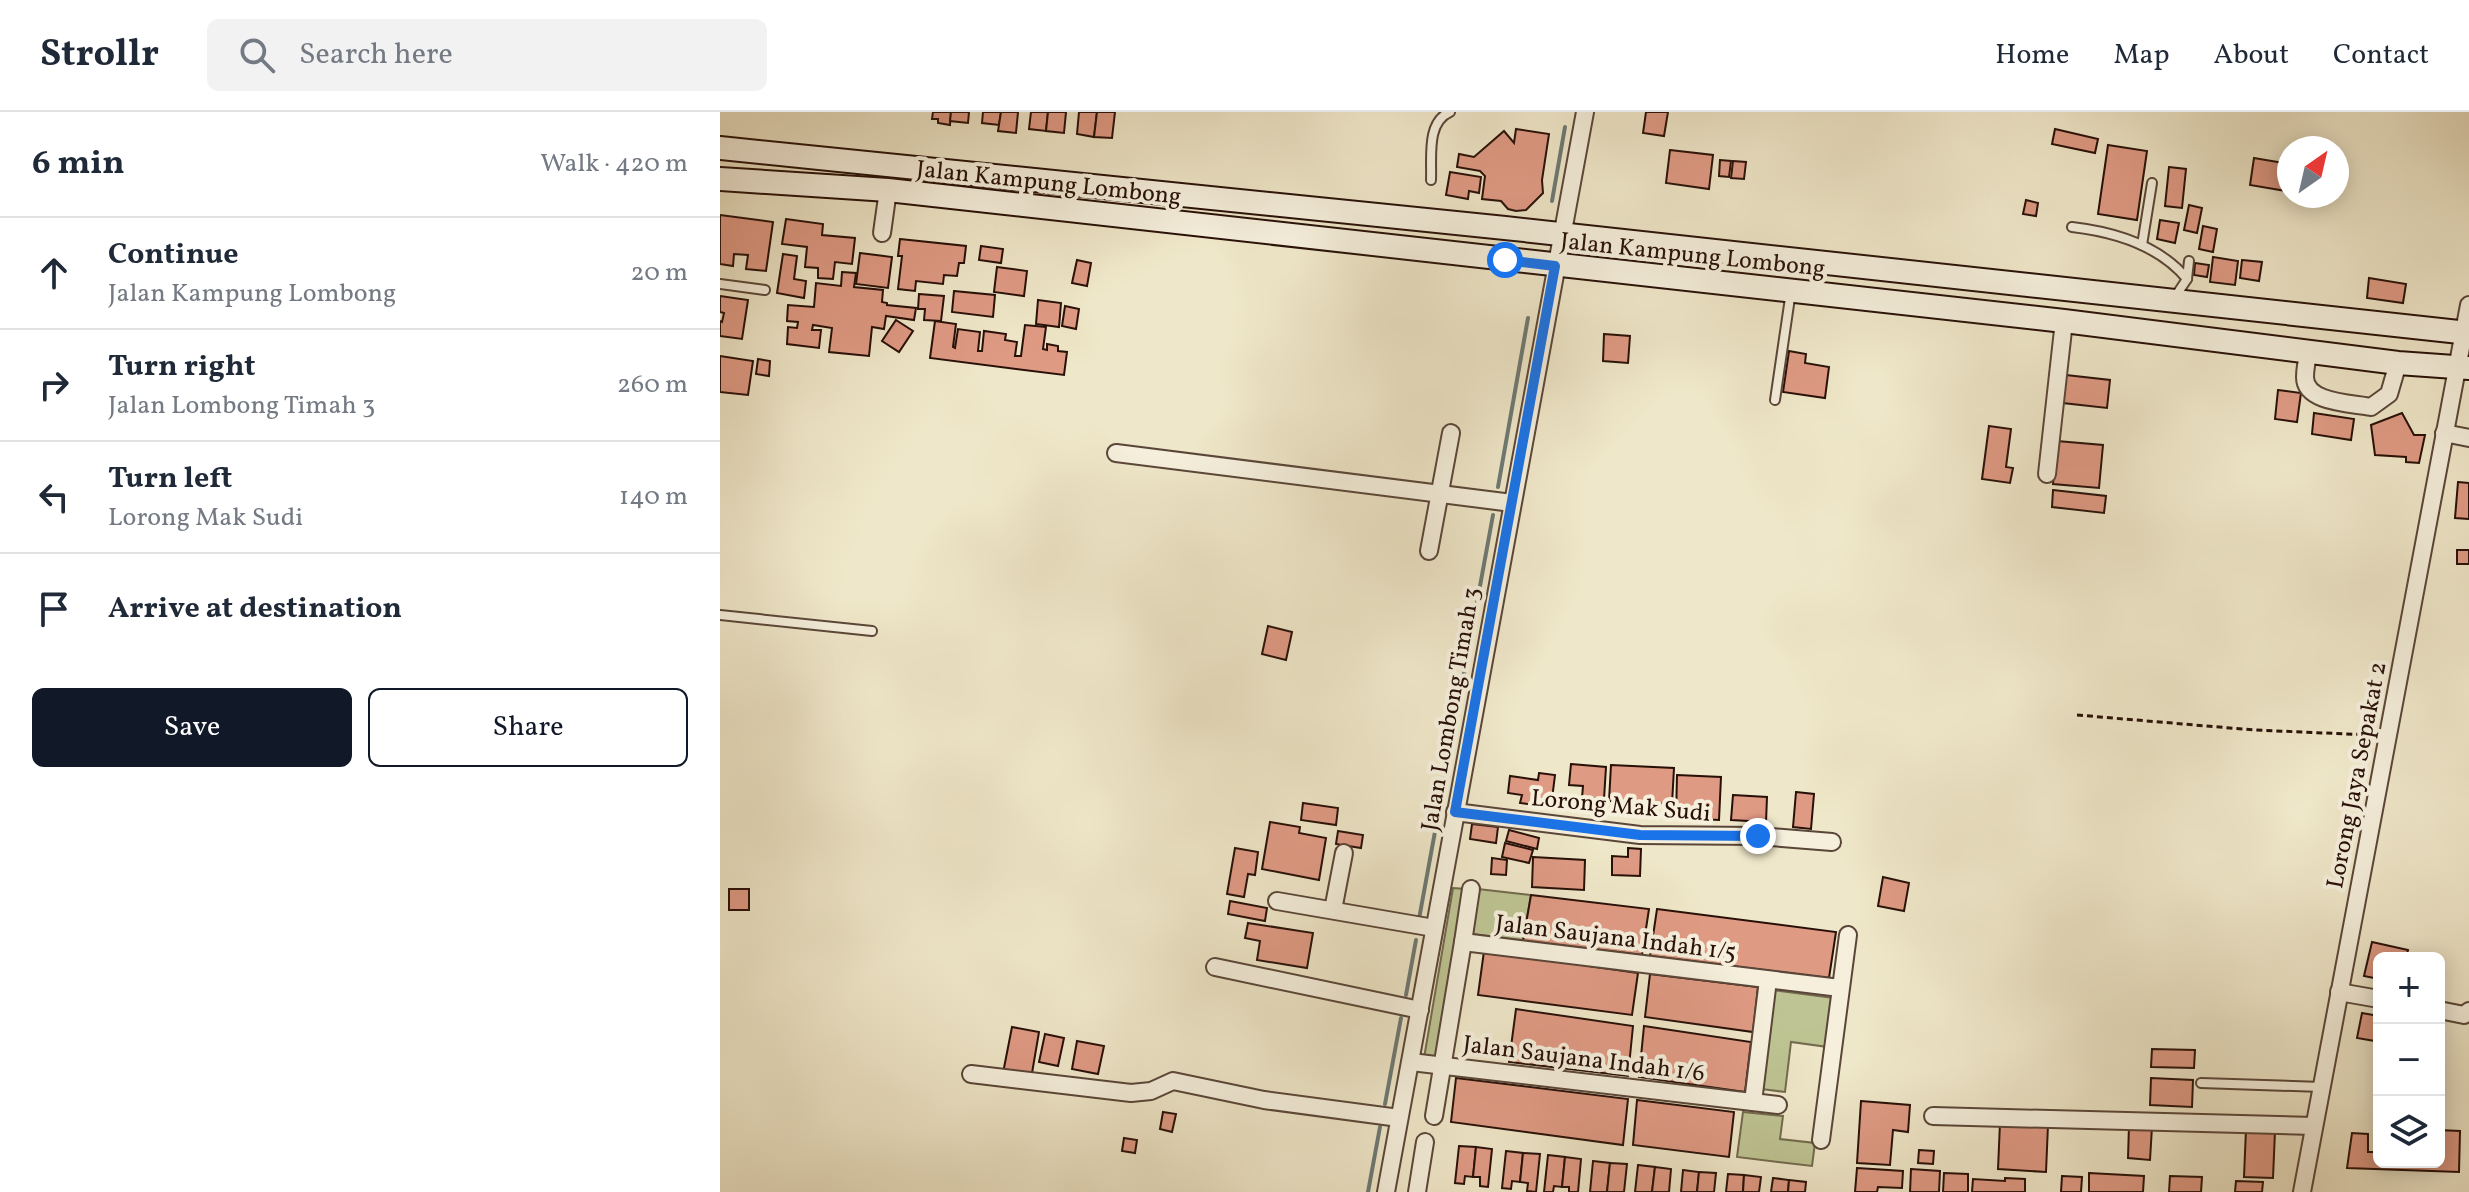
<!DOCTYPE html>
<html lang="en">
<head>
<meta charset="utf-8">
<style>
  :root { --surface:#fff; --page:#f2f2f3; --text:#1f2937; --muted:#747a83; --line:#e0e1e3; --accent:#111827 }
  body { margin:0; font-family:Vollkorn,serif; background:var(--page); color:var(--text) }
  .controls { position:absolute; right:24px; bottom:24px; display:grid; overflow:hidden; border-radius:12px; box-shadow:0 4px 20px #0003 }
  .controls button { width:72px; height:72px; display:grid; place-items:center; padding:0; border:0; border-bottom:2px solid var(--line); background:var(--surface); color:var(--text); font:40px sans-serif }
  .compass { position:absolute; left:1557px; top:24px; width:72px; height:72px; border-radius:50%; background:var(--surface); box-shadow:0 4px 20px #0003; rotate:34deg }
  .stop { position:absolute; width:24px; height:24px; margin:-18px; border:6px solid #1a73e8; border-radius:50%; background:#fff }
  .stop.end { background:#1a73e8; border-color:#fff; box-shadow:0 2px 8px #0008 }
  .list { margin:0; padding:0; list-style:none }
  h2 { display:flex; justify-content:space-between; align-items:center; height:104px; margin:0; padding:0 32px; font-size:34px }
  h2 small { font-size:26px; font-weight:400; color:var(--muted) }
  .list li { display:grid; grid-template-columns:52px 1fr auto; gap:24px; align-items:center; box-sizing:border-box; height:112px; padding:0 32px; border-top:2px solid var(--line) }
  .list b { display:block; font-size:30px; white-space:nowrap }
  .list p { margin:0; font-size:26px; white-space:nowrap; color:var(--muted) }
  .list em { font-size:26px; font-style:normal; color:var(--muted) }
  .actions { display:flex; gap:16px; padding:24px 32px }
  .actions a { flex:1; padding:18px 0; border:2px solid var(--accent); border-radius:12px; text-align:center; font-size:28px; color:var(--accent) }
  .actions .main { background:var(--accent); color:#fff }
  .icon { flex:none; width:44px; height:44px; fill:none; stroke:currentColor; stroke-width:2; stroke-linecap:round; stroke-linejoin:round }
  .map { position:relative; flex:none; width:1749px; height:1080px; overflow:hidden }
  header { display:flex; align-items:center; gap:48px; box-sizing:border-box; height:112px; padding:0 40px; background:var(--surface); border-bottom:2px solid var(--line) }
  header strong { font-size:38px }
  nav { display:flex; gap:44px; margin-inline-start:auto; font-size:28px }
  .search { width:560px; height:72px; background:var(--page); display:flex; align-items:center; gap:20px; box-sizing:border-box; padding:0 28px; border-radius:12px; color:var(--muted); font-size:30px }
  main { display:flex }
  aside { flex:1; background:var(--surface) }
  .map>svg:first-child { display:block }
  .green { fill:#bec493; stroke:#736a4e; stroke-width:2 }
  .lines { fill:none; stroke-linecap:round; stroke-linejoin:round }
  .stream { stroke:#6d7974; stroke-width:4 }
  .building { fill:#df9a84; stroke:#281008; stroke-width:2 }
  .lane-casing { stroke:#5a4638; stroke-width:12 }
  .street-casing { stroke:#5a4638; stroke-width:20 }
  .secondary-casing { stroke:#281008; stroke-width:26 }
  .path { stroke:#281008; stroke-width:3; stroke-dasharray:6 4; stroke-linecap:butt }
  .lane { stroke:#f5efdc; stroke-width:8 }
  .street { stroke:#f5efdc; stroke-width:16 }
  .secondary { stroke:#f5efdc; stroke-width:22 }
  .route { stroke:#1a73e8; stroke-width:10 }
  .labels { text-anchor:middle; stroke-width:8; stroke-linejoin:round; paint-order:stroke }
  .street-label { font-size:24px; fill:#281008; stroke:#f5efdc }
</style>
</head>
<body>
<header>
<strong>Strollr</strong>
<div class="search"><svg class="icon" aria-label="search" viewBox="0 0 24 24"><circle cx="10" cy="10" r="6"/><path d="M15 15l6 6"/></svg>Search here</div>
<nav><a>Home</a><a>Map</a><a>About</a><a>Contact</a></nav>
</header>
<main>
<aside>
<h2>6 min<small>Walk · 420 m</small></h2>
<ul class="list">
<li><svg class="icon" aria-label="ahead" viewBox="0 0 24 24"><path d="M12 20V5M6 11l6-6 6 6"/></svg><div><b>Continue</b><p>Jalan Kampung Lombong</p></div><em>20 m</em></li>
<li><svg class="icon" aria-label="right" viewBox="0 0 24 24"><path d="M7 20v-9h11M14 6l5 5-5 5"/></svg><div><b>Turn right</b><p>Jalan Lombong Timah 3</p></div><em>260 m</em></li>
<li><svg class="icon" aria-label="left" viewBox="0 0 24 24"><path d="M17 20v-9H6M10 6l-5 5 5 5"/></svg><div><b>Turn left</b><p>Lorong Mak Sudi</p></div><em>140 m</em></li>
<li><svg class="icon" aria-label="arrive" viewBox="0 0 24 24"><path d="M6 21V4h12l-3 4 3 4H6"/></svg><div><b>Arrive at destination</b></div></li>
</ul>
<div class="actions"><a class="main">Save</a><a>Share</a></div>
</aside>
<div class="map">
<svg width="1749" height="1080" viewBox="0 0 1749 1080">
  <rect width="100%" height="100%" fill="#efe7c9"/>
  <filter id="stains"><feTurbulence type="fractalNoise" baseFrequency=".0025" numOctaves="4"/><feColorMatrix values="0 0 0 0 .2 0 0 0 0 .09 0 0 0 0 .02 0 0 0 .5 -.17"/></filter>
  <radialGradient id="worn" r=".72"><stop offset=".6" stop-color="#630" stop-opacity="0"/><stop offset="1" stop-color="#630" stop-opacity=".3"/></radialGradient>
  <!-- green -->
  <g class="green">
    <path d="M733,776L746,777L717,948L704,946Z"/>
    <path d="M758,777L811,783L803,829L753,822Z"/>
    <path d="M1053,878L1114,886L1108,935L1071,930L1065,980L1041,977Z"/>
    <path d="M1023,1000L1063,1004L1060,1027L1095,1031L1092,1054L1017,1045Z"/>
  </g>
  <g class="lines">
    <!-- stream -->
    <g class="stream">
      <path d="M832,89L845,15"/>
      <path d="M778,375L808,206"/>
      <path d="M699,807L773,403"/>
      <path d="M686,883L696,828"/>
      <path d="M665,992L681,906"/>
      <path d="M648,1080L660,1015"/>
    </g>
  </g>
  <!-- building -->
  <g class="building">
    <path d="M213,0H231L230,13L218,11V7H212Z"/>
    <path d="M231,0H249L248,11L230,9Z"/>
    <path d="M263,0H281L279,13L262,11Z"/>
    <path d="M281,0H298L296,21L278,19Z"/>
    <path d="M311,0H328L326,19L309,17Z"/>
    <path d="M328,0H346L344,21L326,19Z"/>
    <path d="M359,0H377L374,25L357,22Z"/>
    <path d="M377,0H395L392,26L374,25Z"/>
    <path d="M926,0H948L944,24L923,21Z"/>
    <path d="M796,17L829,22L822,68L823,81L806,98L796,99L788,97L781,89L762,87L765,64L760,59L737,55L739,42L754,45L784,19L794,31Z"/>
    <path d="M1335,17L1378,27L1375,41L1332,32Z"/>
    <path d="M1388,33L1427,39L1417,108L1378,102Z"/>
    <path d="M950,38L993,43L989,77L946,71Z"/>
    <path d="M1534,46L1569,52L1566,79L1530,73Z"/>
    <path d="M1000,48L1011,49L1009,65L999,64Z"/>
    <path d="M1013,49L1026,50L1024,67L1011,66Z"/>
    <path d="M1449,55L1466,57L1462,96L1445,94Z"/>
    <path d="M730,60L761,65L759,81L749,79L748,87L726,83Z"/>
    <path d="M1306,88L1318,91L1316,104L1303,102Z"/>
    <path d="M1469,93L1482,96L1477,121L1464,118Z"/>
    <path d="M0,103L53,110L46,159L26,157L28,143L14,142L13,154L0,152Z"/>
    <path d="M66,107L103,112L102,123L135,126L132,152L115,150L113,167L98,166V156L85,155L87,135L62,132Z"/>
    <path d="M1440,108L1459,111L1455,131L1437,127Z"/>
    <path d="M1483,114L1497,117L1493,140L1479,137Z"/>
    <path d="M180,127L246,134L244,151H239L237,164L224,163L223,172L196,169L195,179L178,177L182,144H178Z"/>
    <path d="M261,134L283,137L281,151L259,148Z"/>
    <path d="M140,141L172,145L168,176L136,172Z"/>
    <path d="M63,142L77,144L74,167L86,169L84,186L57,181Z"/>
    <path d="M1493,145L1518,149L1515,173L1490,170Z"/>
    <path d="M357,148L371,151L367,174L352,171Z"/>
    <path d="M1522,148L1542,150L1539,169L1520,166Z"/>
    <path d="M1475,151L1489,153L1487,165L1474,163Z"/>
    <path d="M277,155L307,159L304,184L274,180Z"/>
    <path d="M122,160L136,161L134,175L163,178L162,190L167,191V193L196,196L194,208L166,204L164,217L152,215L149,244L109,240L112,216L93,213L92,218H101L99,236L67,232L68,215L77,216L78,210L67,209L68,193L94,195L96,171L121,174Z"/>
    <path d="M1649,166L1686,172L1683,191L1647,186Z"/>
    <path d="M234,179L275,183L273,205L232,200Z"/>
    <path d="M199,182L224,184L221,209L204,208L205,197H198Z"/>
    <path d="M0,184L28,188L22,227L0,224V209L2,210L4,201L0,200Z"/>
    <path d="M318,188L341,191L339,215L316,212Z"/>
    <path d="M345,194L359,197L356,217L342,214Z"/>
    <path d="M176,208L193,219L179,240L162,229Z"/>
    <path d="M215,209L236,212L233,235L235,236L238,217L260,220L258,239H262L264,219L286,222L285,228L297,230L295,244H301L305,213L326,215L323,237L327,238V232L338,234V239L347,240L344,263L210,246Z"/>
    <path d="M884,222L910,224L908,251L883,249Z"/>
    <path d="M1069,239L1086,242L1085,251L1109,255L1105,286L1063,280Z"/>
    <path d="M0,244L33,249L28,283L0,280Z"/>
    <path d="M38,247L50,249L49,264L36,262Z"/>
    <path d="M1346,263L1390,268L1387,296L1343,291Z"/>
    <path d="M1558,278L1581,281L1577,310L1555,307Z"/>
    <path d="M1594,301L1634,307L1631,328L1592,322Z"/>
    <path d="M1682,301L1694,323H1705L1699,351L1686,350V345L1655,343L1651,313Z"/>
    <path d="M1269,314L1291,317L1286,355L1293,356L1290,371L1262,367Z"/>
    <path d="M1337,329L1383,333L1379,376L1333,372Z"/>
    <path d="M1738,370L1749,371V407L1735,406Z"/>
    <path d="M1333,378L1386,384L1384,401L1332,395Z"/>
    <rect x="1737" y="438" width="12" height="14"/>
    <path d="M548,514L572,520L566,548L542,542Z"/>
    <path d="M851,652L886,655L884,687L862,686L863,674L849,673Z"/>
    <path d="M891,653L954,656L952,692L889,689Z"/>
    <path d="M819,661L835,663L832,687L823,686L821,694L800,691L802,683L788,681L790,664L818,668Z"/>
    <path d="M957,663L1001,665L999,708L956,706Z"/>
    <path d="M1076,680L1094,682L1091,717L1073,715Z"/>
    <path d="M1013,683L1047,685L1046,710L1011,708Z"/>
    <path d="M583,691L618,696L616,713L581,708Z"/>
    <path d="M550,710L580,715L579,721L606,726L599,768L542,757Z"/>
    <path d="M752,712L778,715L776,731L750,727Z"/>
    <path d="M789,718L819,726L817,737L786,729Z"/>
    <path d="M618,719L643,723L641,736L616,732Z"/>
    <path d="M785,731L813,738L809,751L782,745Z"/>
    <path d="M515,736L538,740L535,763L528,762L524,785L507,782Z"/>
    <path d="M908,736L921,737L920,764L892,763V744L908,745Z"/>
    <path d="M813,745L865,748L864,778L812,775Z"/>
    <path d="M772,746L787,748L786,763L771,762Z"/>
    <path d="M1163,765L1189,771L1184,799L1158,794Z"/>
    <rect x="9" y="777" width="20" height="21"/>
    <path d="M811,783L929,797L922,843L803,829Z"/>
    <path d="M510,789L547,796L545,809L508,802Z"/>
    <path d="M937,797L1116,820L1109,866L930,844Z"/>
    <path d="M528,811L593,821L587,856L537,848L540,829L525,826Z"/>
    <path d="M1652,830L1688,838L1686,846H1659V867L1644,864Z"/>
    <path d="M764,839L918,861L912,903L758,883Z"/>
    <path d="M930,862L1038,875L1033,920L925,905Z"/>
    <path d="M796,897L913,914L908,964L789,950Z"/>
    <path d="M1642,901L1659,904L1655,929L1637,926Z"/>
    <path d="M924,914L1031,930L1025,980L919,965Z"/>
    <path d="M292,915L319,920L311,967L283,961Z"/>
    <path d="M325,922L344,926L338,954L319,950Z"/>
    <path d="M357,929L384,934L378,962L352,957Z"/>
    <path d="M1432,937L1475,938L1474,956L1431,955Z"/>
    <path d="M736,966L908,987L903,1033L731,1010Z"/>
    <path d="M1431,966L1473,968L1472,995L1430,993Z"/>
    <path d="M917,988L1014,1000L1009,1045L913,1033Z"/>
    <path d="M1141,989L1190,993L1188,1020L1173,1018L1170,1053L1137,1051Z"/>
    <path d="M443,1000L456,1002L452,1020L440,1017Z"/>
    <path d="M1280,1011L1328,1013L1326,1060L1278,1057Z"/>
    <path d="M1409,1013L1432,1015L1430,1048L1408,1046Z"/>
    <path d="M1658,1016L1659,1050H1719V1018L1740,1019L1739,1060L1627,1056L1632,1021L1648,1022V1040H1658Z"/>
    <path d="M1526,1017L1555,1019L1553,1066L1524,1065Z"/>
    <path d="M404,1026L417,1028L415,1041L402,1039Z"/>
    <path d="M739,1034L756,1035L753,1065L745,1064L744,1072L735,1071Z"/>
    <path d="M756,1035L772,1037L768,1075L760,1074V1065H753Z"/>
    <path d="M1199,1038L1214,1039L1213,1052L1198,1051Z"/>
    <path d="M786,1039L803,1041L800,1070L792,1069L791,1077L782,1076Z"/>
    <path d="M803,1041L820,1042L816,1080L807,1079L808,1071L800,1070Z"/>
    <path d="M828,1043L845,1045L842,1075L834,1074L833,1080H824Z"/>
    <path d="M845,1045L861,1047L858,1080H849V1075H842Z"/>
    <path d="M873,1049L890,1051L887,1080H870Z"/>
    <path d="M890,1051L907,1052L904,1080H887Z"/>
    <path d="M918,1053L935,1055L932,1080H915Z"/>
    <path d="M935,1055L951,1057L949,1080H932Z"/>
    <path d="M1137,1056L1183,1059L1182,1076L1158,1075L1157,1080H1135Z"/>
    <path d="M1191,1057L1220,1059L1219,1080H1190Z"/>
    <path d="M963,1058L979,1060L977,1080H961Z"/>
    <path d="M979,1060L996,1061L994,1080H977Z"/>
    <path d="M1224,1061L1248,1062V1080H1223Z"/>
    <path d="M1369,1061L1424,1064L1423,1080H1369Z"/>
    <path d="M1008,1062L1024,1063L1023,1080H1006Z"/>
    <path d="M1024,1063L1041,1065L1039,1080H1023Z"/>
    <path d="M1342,1064L1362,1065L1361,1080H1341Z"/>
    <path d="M1450,1064L1482,1065L1481,1080H1449Z"/>
    <path d="M1053,1066L1069,1068L1068,1080H1051Z"/>
    <path d="M1285,1066L1305,1067V1080H1252L1253,1067L1285,1069Z"/>
    <path d="M1069,1068L1086,1070L1085,1080H1068Z"/>
    <path d="M1516,1069L1543,1070L1542,1080H1515Z"/>
  </g>
  <g class="lines">
    <defs>
      <g id="lane">
        <path d="M711,68C712,46 706,10 730,0"/>
        <path d="M1352,115C1395,120 1439,133 1467,167"/>
        <path d="M1422,133L1432,71"/>
        <path d="M0,172L45,178"/>
        <path d="M1455,185L1467,167L1469,149"/>
        <path d="M1055,288L1071,179"/>
        <path d="M0,503L152,519"/>
        <path d="M1481,971L1602,975"/>
      </g>
      <g id="street">
        <path d="M162,121L168,78"/>
        <path d="M1589,238C1587,247 1585,256 1585,265C1585,291 1631,291 1651,295L1669,282L1678,251"/>
        <path d="M1724,321L1749,326"/>
        <path d="M396,341L792,391"/>
        <path d="M1327,362L1344,209"/>
        <path d="M709,439L731,321"/>
        <path d="M735,700L920,723L1038,724L1112,730"/>
        <path d="M557,789L714,816"/>
        <path d="M613,798L624,741"/>
        <path d="M743,830L751,777"/>
        <path d="M495,855L700,898"/>
        <path d="M1619,880L1659,887"/>
        <path d="M1719,898L1744,903L1749,899"/>
        <path d="M691,950L1058,993"/>
        <path d="M251,962L411,981L431,979L453,969L544,988L679,1006"/>
        <path d="M1033,990L1048,868"/>
        <path d="M714,1004L743,830L1120,876"/>
        <path d="M1213,1004L1594,1014"/>
        <path d="M1101,1028L1128,823"/>
        <path d="M666,1080L865,0"/>
        <path d="M697,1080L705,1030"/>
        <path d="M1582,1080L1749,193"/>
      </g>
      <g id="secondary">
        <path d="M0,36L785,116L1749,221"/>
        <path d="M0,67L168,78L1344,209L1678,251L1749,256"/>
      </g>
    </defs>
    <!-- lane casing -->
    <use href="#lane" class="lane-casing"/>
    <!-- street casing -->
    <use href="#street" class="street-casing"/>
    <!-- secondary casing -->
    <use href="#secondary" class="secondary-casing"/>
    <!-- path -->
    <path class="path" d="M1357,603L1534,618L1652,623"/>
    <!-- lane -->
    <use href="#lane" class="lane"/>
    <!-- street -->
    <use href="#street" class="street"/>
    <!-- secondary -->
    <use href="#secondary" class="secondary"/>
  </g>
  <g class="lines">
    <!-- route -->
    <path class="route" d="M785,148L835,154L735,700L920,723L1038,724"/>
  </g>
  <g class="labels">
    <!-- street labels -->
    <g class="street-label">
      <text transform="translate(329 70) rotate(6)" y="8">Jalan Kampung Lombong</text>
      <text transform="translate(973 142) rotate(6)" y="8">Jalan Kampung Lombong</text>
      <text transform="translate(730 597) rotate(-80)" y="8">Jalan Lombong Timah 3</text>
      <text transform="translate(1636 663) rotate(-79)" y="8">Lorong Jaya Sepakat 2</text>
      <text transform="translate(901 693) rotate(5)" y="8">Lorong Mak Sudi</text>
      <text transform="translate(896 825) rotate(7)" y="8">Jalan Saujana Indah 1/5</text>
      <text transform="translate(864 946) rotate(7)" y="8">Jalan Saujana Indah 1/6</text>
    </g>
  </g>
  <rect width="100%" height="100%" filter="url(#stains)"/>
  <rect width="100%" height="100%" fill="url(#worn)"/>
</svg>
<div class="controls">
<button>+</button>
<button>−</button>
<button><svg class="icon" aria-label="layers" viewBox="0 0 24 24"><path d="M12 4l9 5-9 5-9-5zM3 14l9 5 9-5"/></svg></button>
</div>
<svg class="compass" viewBox="-18 -18 36 36"><path d="M0-13l5 13h-10z" fill="#e53935"/><path d="M0 13l5-13h-10z" fill="#747a83"/></svg>
<div class="stop" style="left:785px;top:148px"></div>
<div class="stop end" style="left:1038px;top:724px"></div>
</div>
</main>
</body>
</html>
